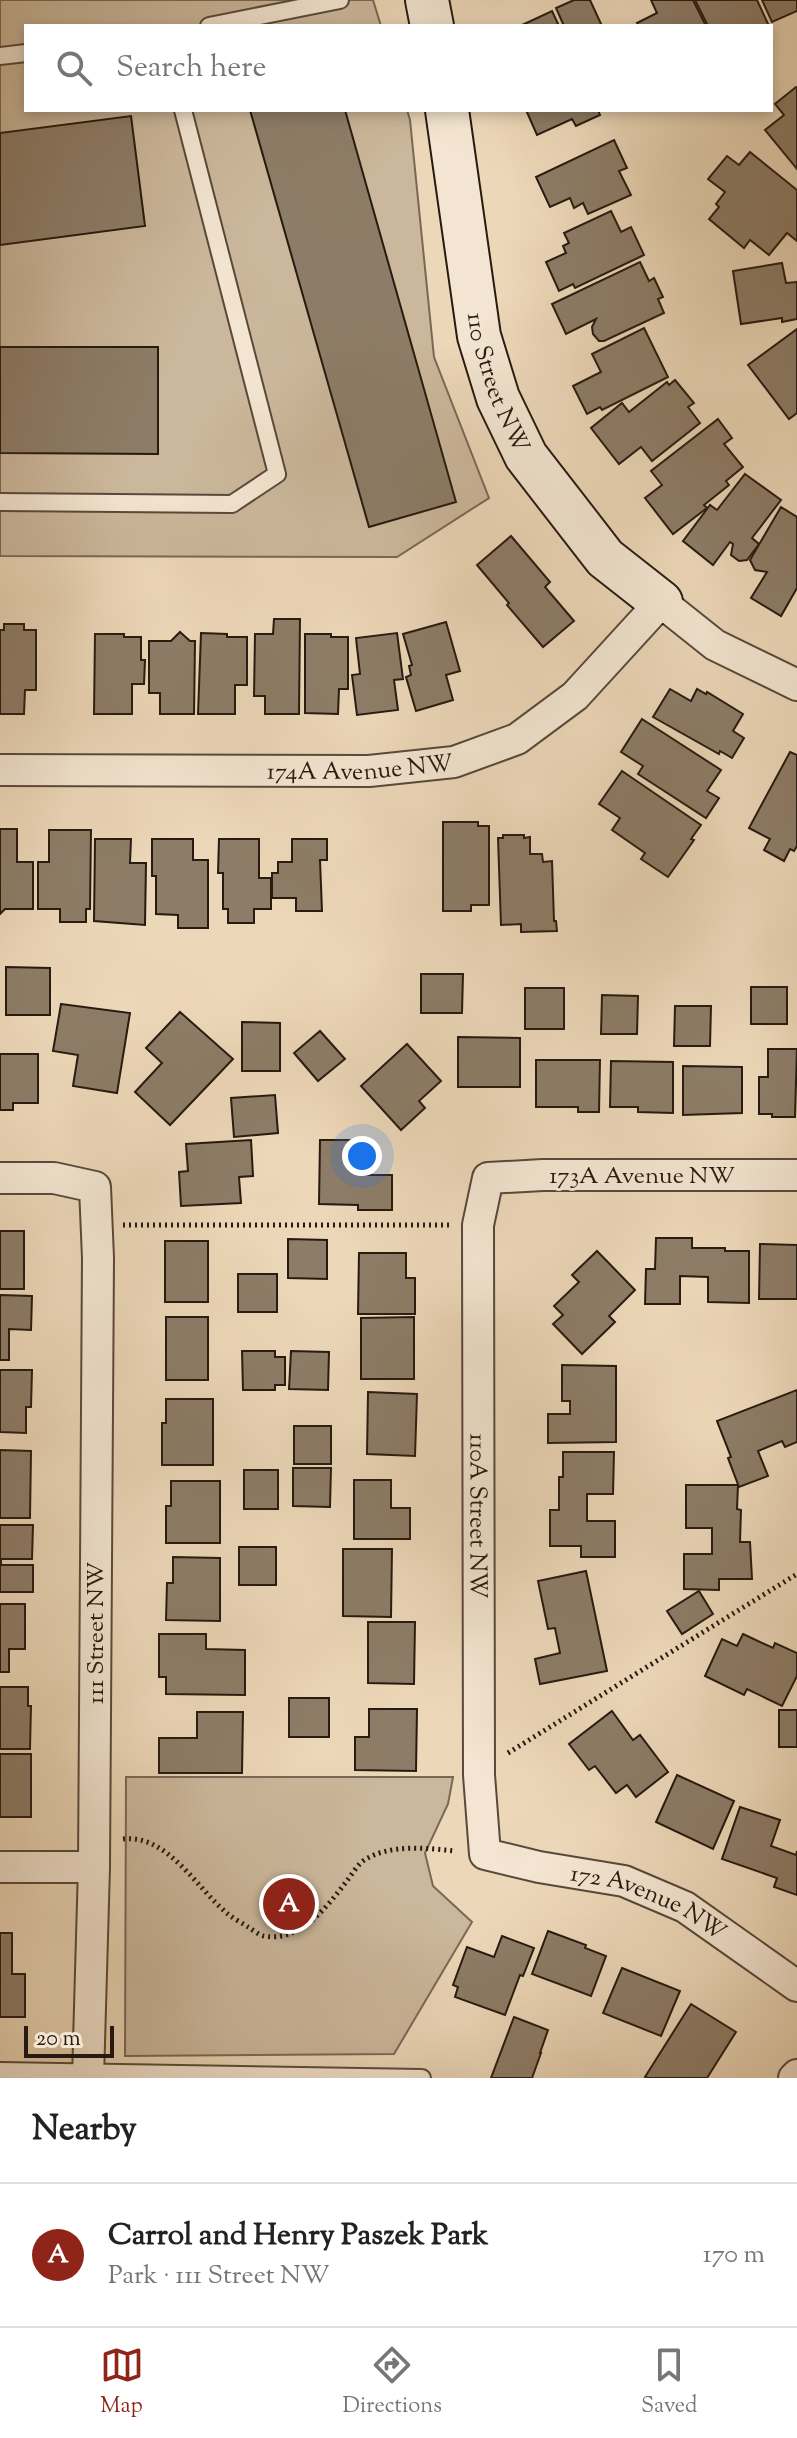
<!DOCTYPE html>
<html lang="en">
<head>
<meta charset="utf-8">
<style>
  :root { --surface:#fff; --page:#f6f6f6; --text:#222; --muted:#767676; --line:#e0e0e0; --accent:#8f2418 }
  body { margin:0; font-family:"Sorts Mill Goudy",serif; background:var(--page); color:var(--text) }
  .scale { position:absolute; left:24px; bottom:20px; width:90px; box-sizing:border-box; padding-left:8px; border:4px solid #271a10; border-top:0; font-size:22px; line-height:28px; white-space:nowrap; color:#271a10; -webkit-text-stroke:6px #f3e5d1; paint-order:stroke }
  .you { position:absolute; left:362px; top:1156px; width:28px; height:28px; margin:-20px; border:6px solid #fff; border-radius:50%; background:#1a73e8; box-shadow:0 0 0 12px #1a73e833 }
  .badge { display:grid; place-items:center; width:52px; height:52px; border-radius:50%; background:var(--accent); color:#fff; font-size:26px; font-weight:700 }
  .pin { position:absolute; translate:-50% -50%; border:4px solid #fff; box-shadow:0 2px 8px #0006 }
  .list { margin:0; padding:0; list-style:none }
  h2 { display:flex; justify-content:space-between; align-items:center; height:104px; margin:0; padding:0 32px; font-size:34px }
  h2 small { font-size:26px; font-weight:400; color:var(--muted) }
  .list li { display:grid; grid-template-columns:52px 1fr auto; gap:24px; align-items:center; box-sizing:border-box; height:144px; padding:0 32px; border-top:2px solid var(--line) }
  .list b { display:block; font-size:30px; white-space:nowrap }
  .list p { margin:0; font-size:26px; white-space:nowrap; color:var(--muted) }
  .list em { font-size:26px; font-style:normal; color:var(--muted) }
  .icon { flex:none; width:44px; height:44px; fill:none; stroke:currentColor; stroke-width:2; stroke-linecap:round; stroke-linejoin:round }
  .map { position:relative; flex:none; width:797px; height:2078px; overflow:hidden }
  .search { position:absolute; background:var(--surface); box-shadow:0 4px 12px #0003; left:24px; right:24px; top:24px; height:88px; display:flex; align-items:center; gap:20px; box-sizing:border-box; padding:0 28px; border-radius:0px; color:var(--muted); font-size:30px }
  .sheet { height:248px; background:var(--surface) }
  nav { display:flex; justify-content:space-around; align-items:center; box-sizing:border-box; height:112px; border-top:2px solid var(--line); background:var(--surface); font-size:22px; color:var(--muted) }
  nav a { display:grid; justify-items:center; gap:4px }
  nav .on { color:var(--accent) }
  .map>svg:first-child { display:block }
  .green { fill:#cbb79b; stroke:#796856; stroke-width:2 }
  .building { fill:#8d7c67; stroke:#271a10; stroke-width:2 }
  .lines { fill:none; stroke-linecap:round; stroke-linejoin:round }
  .lane-casing { stroke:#58493a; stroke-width:20 }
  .street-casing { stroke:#58493a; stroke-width:34 }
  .secondary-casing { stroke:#271a10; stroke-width:46 }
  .path { stroke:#271a10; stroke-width:5; stroke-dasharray:2 4; stroke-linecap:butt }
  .lane { stroke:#f3e5d1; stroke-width:16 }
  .street { stroke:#f3e5d1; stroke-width:30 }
  .secondary { stroke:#f3e5d1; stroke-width:42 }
  .labels { text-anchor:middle; stroke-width:6; stroke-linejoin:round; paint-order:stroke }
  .street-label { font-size:24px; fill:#271a10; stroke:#f3e5d1 }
</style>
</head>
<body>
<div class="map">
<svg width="797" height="2078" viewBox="0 0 797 2078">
  <rect width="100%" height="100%" fill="#ecd7b8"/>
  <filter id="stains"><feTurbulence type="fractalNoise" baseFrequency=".0025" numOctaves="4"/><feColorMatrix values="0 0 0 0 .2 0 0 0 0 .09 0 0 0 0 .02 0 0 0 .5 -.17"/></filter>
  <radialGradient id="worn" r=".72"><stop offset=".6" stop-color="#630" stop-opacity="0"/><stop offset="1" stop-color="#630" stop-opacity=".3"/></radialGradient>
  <!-- green -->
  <g class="green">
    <path d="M0,0H373L381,26H26V110H407L410,120L434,357L489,498L397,557L0,556Z"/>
    <path d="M126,1777H453L448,1804L425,1853L433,1886L472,1922L394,2054L125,2056Z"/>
  </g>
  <!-- building -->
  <g class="building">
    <path d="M574,0H590L602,26H564L556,8Z"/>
    <path d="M651,0H693L706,26H639L637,23L657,13Z"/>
    <path d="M695,0H757L769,26H708Z"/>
    <path d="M762,0H797V11L772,22Z"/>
    <path d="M552,11L559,26H520Z"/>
    <path d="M796,87L797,88V169L765,130L784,115L775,104Z"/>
    <path d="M250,110H345L456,502L369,527Z"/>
    <path d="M526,110H598L600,115L576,126L572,119L537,135Z"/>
    <path d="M131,116L145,226L0,245V133Z"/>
    <path d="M614,140L627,168L619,171L631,195L588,214L583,203L574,208L570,198L550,207L536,177Z"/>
    <path d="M750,152L797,190V241L787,233L769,255L750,240L744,248L709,219L719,207L716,204L725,192L708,179L727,156L739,165Z"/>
    <path d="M611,211L621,232L631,227L644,255L575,288L573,284L559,291L546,262L566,253L563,246L569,243L564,233Z"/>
    <path d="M640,262L649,281L654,278L663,297L658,299L664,313L604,341H599L593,334L592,327L596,319L566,334L552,304Z"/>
    <path d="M782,263L786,283L797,282V319L782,322V318L741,324L733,271Z"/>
    <path d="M644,328L668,377L602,410L600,407L587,414L573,386L601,372L592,354Z"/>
    <path d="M797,329V413L789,419L748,365Z"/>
    <path d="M0,347H158V454L0,453Z"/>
    <path d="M675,380L694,403L688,407L700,423L652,461L641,447L619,464L591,428L622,403L629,412L667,382L669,385Z"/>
    <path d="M718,419L732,438L724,444L743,467L726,481L729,485L704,505L707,508L673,534L645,498L662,485L651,471Z"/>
    <path d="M745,474L781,500L752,538L759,544L747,560L739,561L731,555L733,544L730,542L713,565L683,541L710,505L717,510Z"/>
    <path d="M781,507L797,517V588L781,616L751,598L767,572L755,570L750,560Z"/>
    <path d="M511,536L550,582L545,587L574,621L543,647L507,605L509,603L477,565Z"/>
    <path d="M274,619H300L299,714H265V696H254L255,634H273Z"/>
    <path d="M446,622L460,671L446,675L453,700L416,711L406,677L411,675L409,666L412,665L403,634Z"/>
    <path d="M4,624H24V630H36V690H25L24,714H0V630H4Z"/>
    <path d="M180,632L190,641H195L194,714H160V693H149V641H171Z"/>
    <path d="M201,633L227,634V637H247V685H235V714H198Z"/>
    <path d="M397,633L403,679L394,680L398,710L357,715L352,675L360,674L356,638Z"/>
    <path d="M95,634H124V637H141V660H145L144,684H132V714H94Z"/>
    <path d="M305,634H331V637H348V689H339L338,714L305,713Z"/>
    <path d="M670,689L691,701L697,689L706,694L707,692L743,714L733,731L744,738L732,758L720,751L719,754L653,717Z"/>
    <path d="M642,719L721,770L707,791L719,798L706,818L638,774L643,766L621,752Z"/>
    <path d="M790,752L797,755V846L794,851L790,849L784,861L764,850L770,839L749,828Z"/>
    <path d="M622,771L701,825L691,839L694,840L668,877L641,859L645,853L612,830L620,818L599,804Z"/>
    <path d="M443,822H478V826H489V905H471V911H443Z"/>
    <path d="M0,829H17V862H33V909H5L0,914Z"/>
    <path d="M49,830H91L90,909H86V922H60V909H38V862H49Z"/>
    <path d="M503,835H524V838L530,837V854H542L543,862L552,861L554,921H556L557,931L521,932V924L501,925L498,838H503Z"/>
    <path d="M95,839H131L130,863H146L145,925L94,921Z"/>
    <path d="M152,839H193V860H208V928H178V915L156,914V876H152Z"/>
    <path d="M219,839H259V878H271V909H254V923H228V909H223V873H218Z"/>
    <path d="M292,839H327V860H320L322,911H296V898H272V873H278V862H292Z"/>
    <path d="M6,967L50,968V1015H6Z"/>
    <path d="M421,974H463L462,1013H421Z"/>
    <rect x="751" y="987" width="36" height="37"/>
    <rect x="525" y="988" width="39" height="41"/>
    <path d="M602,995L638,996L637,1034H601Z"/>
    <path d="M61,1004L130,1013L117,1093L73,1086L78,1055L53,1051Z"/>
    <path d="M675,1006H711L710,1046H674Z"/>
    <path d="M180,1012L233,1059L170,1125L135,1092L162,1063L146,1048Z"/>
    <path d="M242,1022L280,1023V1071H242Z"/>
    <path d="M320,1031L345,1059L318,1081L294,1053Z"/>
    <path d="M458,1037L520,1038V1087H458Z"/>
    <path d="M407,1044L441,1081L419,1101L425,1108L401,1130L361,1086Z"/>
    <path d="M768,1049H797L795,1117H772V1114H759V1077H768Z"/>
    <path d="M0,1054H38V1103H13V1110H0Z"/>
    <path d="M536,1060H600L599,1112H578V1107H536Z"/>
    <path d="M611,1061L673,1062V1113L638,1112V1107H610Z"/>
    <path d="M683,1066L742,1067V1113L683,1115Z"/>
    <path d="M275,1095L278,1133L234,1137L231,1098Z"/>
    <path d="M251,1140L253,1176L239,1177L241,1203L181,1206L179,1172L188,1171L186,1144Z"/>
    <path d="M320,1140H365L364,1175H392V1210H358V1205L319,1204Z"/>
    <rect x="0" y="1231" width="24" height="58"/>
    <path d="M656,1238H692V1248H725V1251H749V1303L708,1302V1277L680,1276V1304H645L646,1269H655Z"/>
    <path d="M288,1239L327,1240V1279L288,1278Z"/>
    <rect x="165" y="1241" width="43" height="61"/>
    <path d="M760,1244L797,1245V1299H759Z"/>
    <path d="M597,1251L635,1290L609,1316L615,1322L582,1354L553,1324L563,1315L554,1306L579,1282L572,1275Z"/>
    <path d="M359,1253H406V1278H415V1314H358Z"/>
    <rect x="238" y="1274" width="39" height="38"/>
    <path d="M0,1295L32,1296L31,1330L9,1329V1360H0Z"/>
    <rect x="166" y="1317" width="42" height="63"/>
    <path d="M414,1317V1379H361V1318Z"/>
    <path d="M242,1351H275V1357H285V1385H275V1390H243Z"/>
    <path d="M291,1351L329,1352L328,1390L289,1389Z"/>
    <path d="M562,1365L616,1366V1442L548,1443V1414H570V1401H562Z"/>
    <path d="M0,1370H32L31,1407H26V1433L0,1432Z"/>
    <path d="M797,1390V1442L785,1447L782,1441L758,1451L768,1476L739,1487L728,1458L731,1457L717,1421Z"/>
    <path d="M368,1392L417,1394L415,1456L367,1454Z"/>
    <path d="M166,1399H213V1465H162V1423H166Z"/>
    <rect x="294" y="1426" width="37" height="38"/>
    <path d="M0,1450L31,1451L30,1518H0Z"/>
    <path d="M563,1452H614L613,1494H587V1521H615V1557H581V1546H550V1510H559V1477H563Z"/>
    <path d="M293,1468H331L330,1507L293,1506Z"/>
    <rect x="244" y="1470" width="34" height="39"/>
    <path d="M354,1480H391V1508H410V1539H354Z"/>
    <path d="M171,1481H220V1543H166V1506H171Z"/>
    <path d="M686,1485H738L737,1509L741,1510L740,1542H750L752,1579H719V1590L684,1589V1554H712V1528H686Z"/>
    <path d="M0,1525H33L32,1559H1V1565H33V1592H0Z"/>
    <rect x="239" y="1547" width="37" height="38"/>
    <path d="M343,1549H392L391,1617L343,1616Z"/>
    <path d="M173,1557L220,1558V1621L166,1620L167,1583H173Z"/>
    <path d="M586,1571L607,1671L540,1684L535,1659L560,1653L555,1628L548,1629L538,1581Z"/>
    <path d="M699,1591L713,1614L682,1634L667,1611Z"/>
    <path d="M0,1604H25V1649H9V1672H0Z"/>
    <path d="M368,1622H415L414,1684L368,1683Z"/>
    <path d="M159,1634H206V1649L245,1650V1695L166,1694V1677H159Z"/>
    <path d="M743,1634L773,1648L775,1643L797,1653V1676L782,1706L747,1689L744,1695L705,1676L722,1639L737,1646Z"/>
    <path d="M0,1687H28V1706H31L30,1749H0Z"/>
    <rect x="289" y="1698" width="40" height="39"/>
    <path d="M369,1709H417L416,1771L355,1770V1737H369Z"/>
    <rect x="779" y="1710" width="18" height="37"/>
    <path d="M612,1711L633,1740L640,1735L668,1772L636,1797L627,1785L616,1793L595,1766L589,1770L569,1744Z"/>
    <path d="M197,1712H243L242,1773H159V1738H197Z"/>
    <rect x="0" y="1754" width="31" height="63"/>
    <path d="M677,1775L734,1801L713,1849L656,1822Z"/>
    <path d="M740,1807L780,1820L771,1846L796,1855L797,1851V1895L774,1887L777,1878L722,1859Z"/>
    <path d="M548,1931L586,1945L585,1948L606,1956L591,1996L532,1974Z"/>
    <path d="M0,1933H12V1974H25V2017H0Z"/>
    <path d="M502,1936L534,1948L523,1976L520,1975L505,2015L455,1997L458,1987L453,1985L467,1947L494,1957Z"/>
    <path d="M622,1968L680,1991L661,2036L603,2013Z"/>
    <path d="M691,2004L736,2032L707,2078H648L645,2077Z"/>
    <path d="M514,2017L548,2030L540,2053H541L532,2078H491Z"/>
  </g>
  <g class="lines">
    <defs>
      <g id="lane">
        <path d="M209,26L340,0"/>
        <path d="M0,56L26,53"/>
        <path d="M0,502L232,504L277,474L183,110"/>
        <path d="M0,2071L422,2078"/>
      </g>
      <g id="street">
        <path id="s1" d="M0,770L369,771L454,762L517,739L575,696L661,602L715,645L797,685"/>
        <path id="s2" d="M797,1175H543L488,1178L478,1225L479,1775L485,1854L539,1867L624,1881L685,1907L797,1986"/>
        <path d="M0,1178H54L95,1187L98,1258L94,1867L88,2078"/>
        <path d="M0,1867H94"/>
        <path d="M794,2078L797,2075"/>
      </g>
      <g id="secondary">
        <path d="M427,0L432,26"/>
        <path id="s3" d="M447,110L479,336L498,398L526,456L605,558L661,602"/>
      </g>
    </defs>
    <!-- lane casing -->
    <use href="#lane" class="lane-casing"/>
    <!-- street casing -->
    <use href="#street" class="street-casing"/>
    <!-- secondary casing -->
    <use href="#secondary" class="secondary-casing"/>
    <!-- path -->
    <g class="path">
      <path d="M123,1225H449"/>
      <path d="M508,1753L797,1574"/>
      <path d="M123,1839C168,1834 197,1889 228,1914C234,1919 242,1923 248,1927C253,1930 259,1935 264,1936C299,1943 327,1907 346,1882C352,1875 358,1863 366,1859C392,1844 426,1848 455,1851"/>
    </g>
    <!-- lane -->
    <use href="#lane" class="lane"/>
    <!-- street -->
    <use href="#street" class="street"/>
    <!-- secondary -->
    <use href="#secondary" class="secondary"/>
  </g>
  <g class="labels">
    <!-- street labels -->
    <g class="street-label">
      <text dy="8" stroke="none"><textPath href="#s3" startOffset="278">110 Street NW</textPath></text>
      <text dy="8" stroke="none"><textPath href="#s1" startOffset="360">174A Avenue NW</textPath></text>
      <text x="642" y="1183">173A Avenue NW</text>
      <text dy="8" stroke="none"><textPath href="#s2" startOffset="648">110A Street NW</textPath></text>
      <text transform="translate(95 1633) rotate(-90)" y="8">111 Street NW</text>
      <text dy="8" stroke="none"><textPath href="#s2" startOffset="1158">172 Avenue NW</textPath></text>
    </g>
  </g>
  <rect width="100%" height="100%" filter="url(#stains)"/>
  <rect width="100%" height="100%" fill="url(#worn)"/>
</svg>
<div class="scale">20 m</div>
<div class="you"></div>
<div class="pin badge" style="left:289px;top:1904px">A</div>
<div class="search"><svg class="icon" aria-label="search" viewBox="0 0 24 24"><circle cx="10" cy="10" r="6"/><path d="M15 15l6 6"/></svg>Search here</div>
</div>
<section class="sheet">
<h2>Nearby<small></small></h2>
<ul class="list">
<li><span class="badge">A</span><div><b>Carrol and Henry Paszek Park</b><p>Park · 111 Street NW</p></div><em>170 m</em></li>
</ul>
</section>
<nav>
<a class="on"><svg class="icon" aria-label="map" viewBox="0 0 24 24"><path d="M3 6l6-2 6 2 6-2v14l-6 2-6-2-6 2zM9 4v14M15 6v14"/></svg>Map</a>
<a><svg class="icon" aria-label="directions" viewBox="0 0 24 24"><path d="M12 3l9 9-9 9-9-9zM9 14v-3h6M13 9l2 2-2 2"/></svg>Directions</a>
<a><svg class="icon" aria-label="saved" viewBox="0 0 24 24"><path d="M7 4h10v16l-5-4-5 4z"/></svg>Saved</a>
</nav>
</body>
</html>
